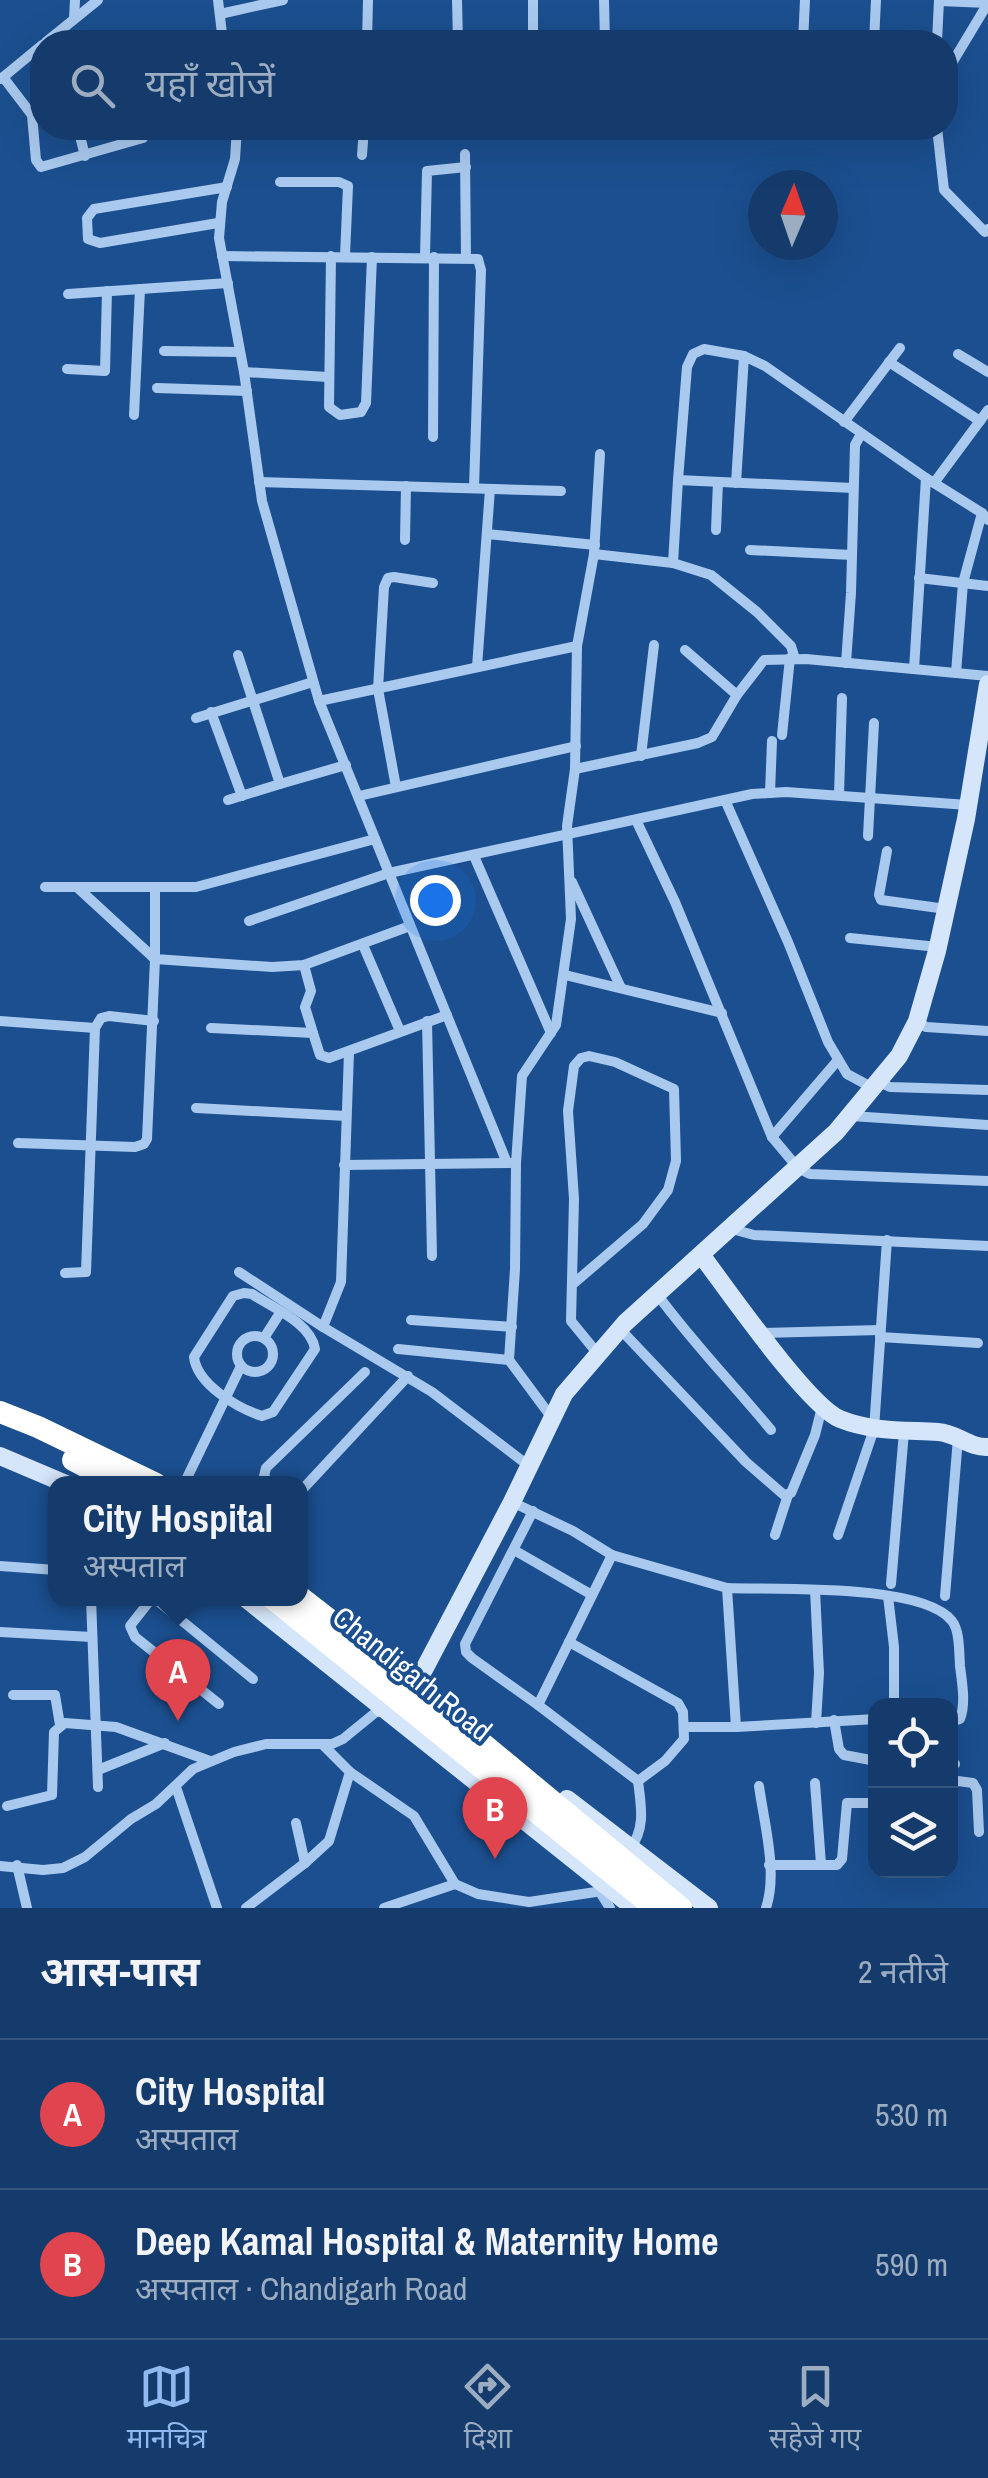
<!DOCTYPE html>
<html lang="hi">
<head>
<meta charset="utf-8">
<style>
  :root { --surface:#143b6b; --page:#214673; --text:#f1f3f6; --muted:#9dadc1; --line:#33557e; --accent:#90b9f0 }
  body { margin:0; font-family:"Archivo Narrow","Noto Sans Devanagari",sans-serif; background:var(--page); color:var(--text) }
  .controls { position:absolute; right:30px; bottom:30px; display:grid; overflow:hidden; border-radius:20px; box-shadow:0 10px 40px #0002 }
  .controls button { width:90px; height:90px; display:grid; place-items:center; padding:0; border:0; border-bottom:2px solid var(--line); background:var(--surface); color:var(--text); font:50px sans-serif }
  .compass { position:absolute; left:748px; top:170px; width:90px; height:90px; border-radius:50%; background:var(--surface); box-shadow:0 10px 40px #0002; rotate:2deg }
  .you { position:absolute; left:435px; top:900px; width:35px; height:35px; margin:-25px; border:8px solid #fff; border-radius:50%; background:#1a73e8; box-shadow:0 0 0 15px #1a73e833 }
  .badge { display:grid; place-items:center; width:65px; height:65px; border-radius:50%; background:var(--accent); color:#fff; font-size:32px; font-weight:700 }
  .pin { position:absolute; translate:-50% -82px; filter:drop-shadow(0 2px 5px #0008) }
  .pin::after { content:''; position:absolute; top:52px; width:35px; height:30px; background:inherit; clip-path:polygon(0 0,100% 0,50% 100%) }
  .popup { position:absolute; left:48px; top:1476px; width:260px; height:130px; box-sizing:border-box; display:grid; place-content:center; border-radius:20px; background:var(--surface); filter:drop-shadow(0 2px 8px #0005); font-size:32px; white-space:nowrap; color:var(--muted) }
  .popup b { font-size:38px; color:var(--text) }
  .popup::after { content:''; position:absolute; left:50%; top:100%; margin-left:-20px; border:20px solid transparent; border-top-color:var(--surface) }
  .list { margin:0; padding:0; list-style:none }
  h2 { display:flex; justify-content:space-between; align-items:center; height:130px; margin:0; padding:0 40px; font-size:42px }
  h2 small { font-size:32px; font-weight:400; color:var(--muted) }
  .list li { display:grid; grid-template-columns:65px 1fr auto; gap:30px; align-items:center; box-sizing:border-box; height:150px; padding:0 40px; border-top:2px solid var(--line) }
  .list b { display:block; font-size:38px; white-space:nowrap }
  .list p { margin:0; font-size:32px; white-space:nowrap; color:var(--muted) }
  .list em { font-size:32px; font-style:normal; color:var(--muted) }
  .icon { flex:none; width:55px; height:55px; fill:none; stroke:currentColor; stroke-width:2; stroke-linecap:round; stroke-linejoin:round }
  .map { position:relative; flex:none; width:988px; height:1908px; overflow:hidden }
  .search { position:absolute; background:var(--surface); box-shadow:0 10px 40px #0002; left:30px; right:30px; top:30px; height:110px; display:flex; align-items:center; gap:25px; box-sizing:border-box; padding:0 35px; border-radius:40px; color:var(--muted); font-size:38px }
  .sheet { height:430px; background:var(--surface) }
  nav { display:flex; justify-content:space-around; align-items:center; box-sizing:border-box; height:140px; border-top:2px solid var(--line); background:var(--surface); font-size:28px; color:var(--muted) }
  nav a { display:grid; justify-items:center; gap:5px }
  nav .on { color:var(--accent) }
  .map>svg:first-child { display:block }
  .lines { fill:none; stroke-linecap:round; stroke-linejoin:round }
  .street { stroke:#a9c9ee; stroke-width:10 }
  .secondary { stroke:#d6e6fa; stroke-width:18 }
  .highway { stroke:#fff; stroke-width:22 }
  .highway-bridge { stroke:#fff; stroke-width:22 }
  .labels { text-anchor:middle; stroke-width:8; stroke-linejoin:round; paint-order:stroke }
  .street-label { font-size:30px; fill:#fff; stroke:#1b4f8f }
</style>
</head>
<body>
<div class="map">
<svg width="988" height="1908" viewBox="0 0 988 1908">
  <rect width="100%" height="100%" fill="#1b4f8f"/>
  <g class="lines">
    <!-- street -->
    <g class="street">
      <path d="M218,0L223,42"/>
      <path d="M457,0L458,42"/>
      <path d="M604,0L605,42"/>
      <path d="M939,1L988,3L946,73"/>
      <path d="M220,14L283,0"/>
      <path d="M74,19L75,0"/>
      <path d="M46,42L98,0"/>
      <path d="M367,42L368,0"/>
      <path d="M533,42V0"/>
      <path d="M803,42L805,0"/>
      <path d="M874,42L876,0"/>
      <path d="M937,42L939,0"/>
      <path d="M3,77L32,115L36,160L41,167L143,138"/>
      <path d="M1,79L42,45"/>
      <path d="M78,128L85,156"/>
      <path d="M237,128L235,159L222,202L219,238L244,372L262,501L319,701L507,1163"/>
      <path d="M937,128L944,190L985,232L988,229"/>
      <path d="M465,154L466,258"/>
      <path d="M362,155L364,128"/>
      <path d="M280,182H339L348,186L345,256"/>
      <path d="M218,223L100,243L88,239L87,218L94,209L227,187"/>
      <path d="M222,256L478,259L481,270L474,488"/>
      <path d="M331,256L329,407L340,415L361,412L366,403L372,257"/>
      <path d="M425,257L427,171L466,167"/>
      <path d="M68,294L228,283"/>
      <path d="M164,351L240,352"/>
      <path d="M958,354L988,372"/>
      <path d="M889,362L980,421"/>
      <path d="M67,369L105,371L107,291"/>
      <path d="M244,372L328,377"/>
      <path d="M157,388L247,391"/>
      <path d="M134,415L140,289"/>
      <path d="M844,422L900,348"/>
      <path d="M433,437L434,257"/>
      <path d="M678,480L687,367L693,354L704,349L744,356"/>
      <path d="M259,482L561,491"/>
      <path d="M736,483L744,356L765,366L926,478"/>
      <path d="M934,483L988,410"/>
      <path d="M716,530L718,482"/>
      <path d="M487,534L595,545"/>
      <path d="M405,540L406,486"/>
      <path d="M750,550L852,555"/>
      <path d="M594,554L673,563L711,575L757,612L791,646L795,659"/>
      <path d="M673,563L678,480L853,488"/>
      <path d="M919,578L988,586"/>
      <path d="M685,650L737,695"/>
      <path d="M238,655L280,784L346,765"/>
      <path d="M846,663L851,593L855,445L861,434"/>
      <path d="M477,667L490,489"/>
      <path d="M914,669L926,478L982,513L988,520"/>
      <path d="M956,673L963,583L982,513"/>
      <path d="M319,701L577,646"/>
      <path d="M211,712L242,796"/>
      <path d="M196,718L313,682"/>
      <path d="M782,735L790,658"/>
      <path d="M641,756L654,645"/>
      <path d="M575,769L698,743L712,737L737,695L764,660L806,659L988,676"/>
      <path d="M396,787L378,689L384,587L388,578L394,577L433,583"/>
      <path d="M770,793L772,741"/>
      <path d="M839,795L842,698"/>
      <path d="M359,796L576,746"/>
      <path d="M228,800L280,784"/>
      <path d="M725,800L788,942L828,1042L847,1074L873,1088"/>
      <path d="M636,820L675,902L772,1137L798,1168L810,1174L988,1181"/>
      <path d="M868,836L874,723"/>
      <path d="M887,851L879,895L881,900L946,909"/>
      <path d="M474,856L551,1033"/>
      <path d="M572,882L621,988"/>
      <path d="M45,887H196L375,839"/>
      <path d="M155,890V959L272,967L304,965L410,926"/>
      <path d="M249,921L389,873L752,794L786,792L968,805"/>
      <path d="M850,938L938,947"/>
      <path d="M363,945L400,1031"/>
      <path d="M304,965L311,991L305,1007L313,1033"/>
      <path d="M565,975L722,1013"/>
      <path d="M0,1021L95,1028"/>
      <path d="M427,1021L432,1256"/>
      <path d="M917,1021L926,1027L988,1031"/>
      <path d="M211,1028L313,1033L320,1055L329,1058L447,1015"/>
      <path d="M349,1052L341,1282L323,1327L432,1392L529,1466"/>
      <path d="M879,1082L890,1087L988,1090"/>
      <path d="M196,1108L346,1116"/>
      <path d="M851,1116L988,1125"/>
      <path d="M772,1137L838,1060"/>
      <path d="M18,1143L135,1147L144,1144L147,1139L155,959L79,889"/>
      <path d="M344,1165L510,1163"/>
      <path d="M732,1229L754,1235L988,1246"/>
      <path d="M239,1272L323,1327"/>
      <path d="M65,1273L86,1272L95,1028L101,1018L109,1016L154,1021"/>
      <path d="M573,1284L643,1224L668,1190L676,1161L674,1089L615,1062L589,1056L581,1058L574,1066L568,1111L574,1199L571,1321L598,1354"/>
      <path d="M244,1293L252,1294C273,1308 311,1323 315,1349L273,1412L262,1416C237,1408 197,1384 194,1357L233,1296Z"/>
      <path d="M657,1294C692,1342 733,1384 771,1430"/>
      <path d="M411,1320L512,1327"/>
      <path d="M620,1329L746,1462L784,1495L791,1493L815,1435L822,1407"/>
      <path d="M762,1333L880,1330"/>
      <circle cx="255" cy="1354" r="18"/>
      <path d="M880,1337L978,1343"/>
      <path d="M264,1338L280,1313"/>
      <path d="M398,1349L509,1360"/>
      <path d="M552,1418L509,1360L515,1269L516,1163L522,1076L556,1025L571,919L567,826L575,769L577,646L594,554L600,454"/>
      <path d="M184,1484L241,1366"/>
      <path d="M270,1484L264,1476L266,1468L365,1372"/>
      <path d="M300,1492L408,1376"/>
      <path d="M512,1502L573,1531L612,1555L727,1588L736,1727H686"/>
      <path d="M533,1511L465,1644L466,1652L472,1658L538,1705L612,1555"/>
      <path d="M775,1535L788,1495"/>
      <path d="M838,1535L874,1429L887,1240"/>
      <path d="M514,1550L592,1595"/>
      <path d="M0,1566L56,1570"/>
      <path d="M891,1584L904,1432"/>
      <path d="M727,1588C774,1590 923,1583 952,1621C960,1631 959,1653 960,1666C962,1682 966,1704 960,1719L950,1722"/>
      <path d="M815,1590L819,1673L816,1723"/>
      <path d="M888,1596L894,1647V1706"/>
      <path d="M945,1596L958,1438"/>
      <path d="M91,1598L98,1787"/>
      <path d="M152,1598L130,1626L135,1637L219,1704"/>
      <path d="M154,1598L253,1679"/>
      <path d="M0,1632L92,1637"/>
      <path d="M569,1642L678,1703L683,1712L684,1739L665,1761L638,1781"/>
      <path d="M13,1695H55L60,1725"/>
      <path d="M538,1705L638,1781C641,1806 646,1828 630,1849"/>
      <path d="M834,1720L839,1749L844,1755L876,1761"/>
      <path d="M736,1727L876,1719"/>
      <path d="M323,1745L350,1772L414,1816L455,1884L478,1894L529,1902L609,1890"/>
      <path d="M950,1764H955"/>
      <path d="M98,1770L165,1743"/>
      <path d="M950,1780L973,1783L977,1790L979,1832"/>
      <path d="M815,1783L821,1864"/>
      <path d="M759,1786C764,1823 778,1872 766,1908"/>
      <path d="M176,1787L217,1908"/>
      <path d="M7,1806L52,1795L54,1732L65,1723L116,1727L210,1761"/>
      <path d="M296,1823L305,1863L329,1841L350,1772"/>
      <path d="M17,1865L27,1908"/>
      <path d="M769,1865H837L842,1859L847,1803H876"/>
      <path d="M0,1866L43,1870L63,1868L85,1857L131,1819L156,1804L193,1769L234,1752L266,1744H332L343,1739L381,1708"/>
      <path d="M600,1892L610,1908"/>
      <path d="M246,1908L305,1863"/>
      <path d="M384,1908L455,1884"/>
    </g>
    <!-- secondary -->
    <g class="secondary">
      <path d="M702,1256C727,1289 808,1406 840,1419C872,1432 904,1430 938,1432C957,1433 969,1448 988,1447"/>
      <path d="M0,1456L66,1484"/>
      <path d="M245,1598L634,1908"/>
      <path d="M381,1708L418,1681L512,1502L564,1394L625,1323L836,1132L899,1056L917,1021L937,951L966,819L988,684"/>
      <path d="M567,1799L709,1908"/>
    </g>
    <!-- highway -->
    <g class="highway">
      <path d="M0,1412L38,1427L156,1484"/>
      <path d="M73,1460L119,1484"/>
    </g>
    <!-- highway-bridge -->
    <g class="highway-bridge">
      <path d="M300,1597L395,1671L681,1908"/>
      <path d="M272,1598L655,1908"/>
    </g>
  </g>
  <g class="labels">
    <!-- street labels -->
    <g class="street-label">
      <text transform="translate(412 1674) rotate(39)" y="10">Chandigarh Road</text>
    </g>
  </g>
</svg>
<div class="controls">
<button><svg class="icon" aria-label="locate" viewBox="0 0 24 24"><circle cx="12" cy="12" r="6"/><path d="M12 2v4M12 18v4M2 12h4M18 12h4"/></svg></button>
<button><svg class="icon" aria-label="layers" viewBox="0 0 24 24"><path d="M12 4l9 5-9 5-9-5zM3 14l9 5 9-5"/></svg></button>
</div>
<svg class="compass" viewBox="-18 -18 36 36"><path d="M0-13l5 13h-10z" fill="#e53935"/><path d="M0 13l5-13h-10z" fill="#9dadc1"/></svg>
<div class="you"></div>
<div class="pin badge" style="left:178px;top:1721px;background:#e0444e">A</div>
<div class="popup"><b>City Hospital</b>अस्पताल</div>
<div class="pin badge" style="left:495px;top:1859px;background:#e0444e">B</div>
<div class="search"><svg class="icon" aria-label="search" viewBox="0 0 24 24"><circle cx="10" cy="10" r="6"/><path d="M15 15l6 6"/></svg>यहाँ खोजें</div>
</div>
<section class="sheet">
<h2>आस-पास<small>2 नतीजे</small></h2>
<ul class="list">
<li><span class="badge" style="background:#e0444e">A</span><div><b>City Hospital</b><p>अस्पताल</p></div><em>530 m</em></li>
<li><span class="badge" style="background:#e0444e">B</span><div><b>Deep Kamal Hospital &amp; Maternity Home</b><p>अस्पताल · Chandigarh Road</p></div><em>590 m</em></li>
</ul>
</section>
<nav>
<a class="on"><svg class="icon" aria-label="map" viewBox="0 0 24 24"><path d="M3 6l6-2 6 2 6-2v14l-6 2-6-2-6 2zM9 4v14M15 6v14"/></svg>मानचित्र</a>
<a><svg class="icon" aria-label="directions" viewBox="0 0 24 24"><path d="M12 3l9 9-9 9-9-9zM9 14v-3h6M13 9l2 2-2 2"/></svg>दिशा</a>
<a><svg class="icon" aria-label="saved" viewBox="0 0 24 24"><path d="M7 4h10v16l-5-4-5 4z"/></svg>सहेजे गए</a>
</nav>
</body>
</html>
